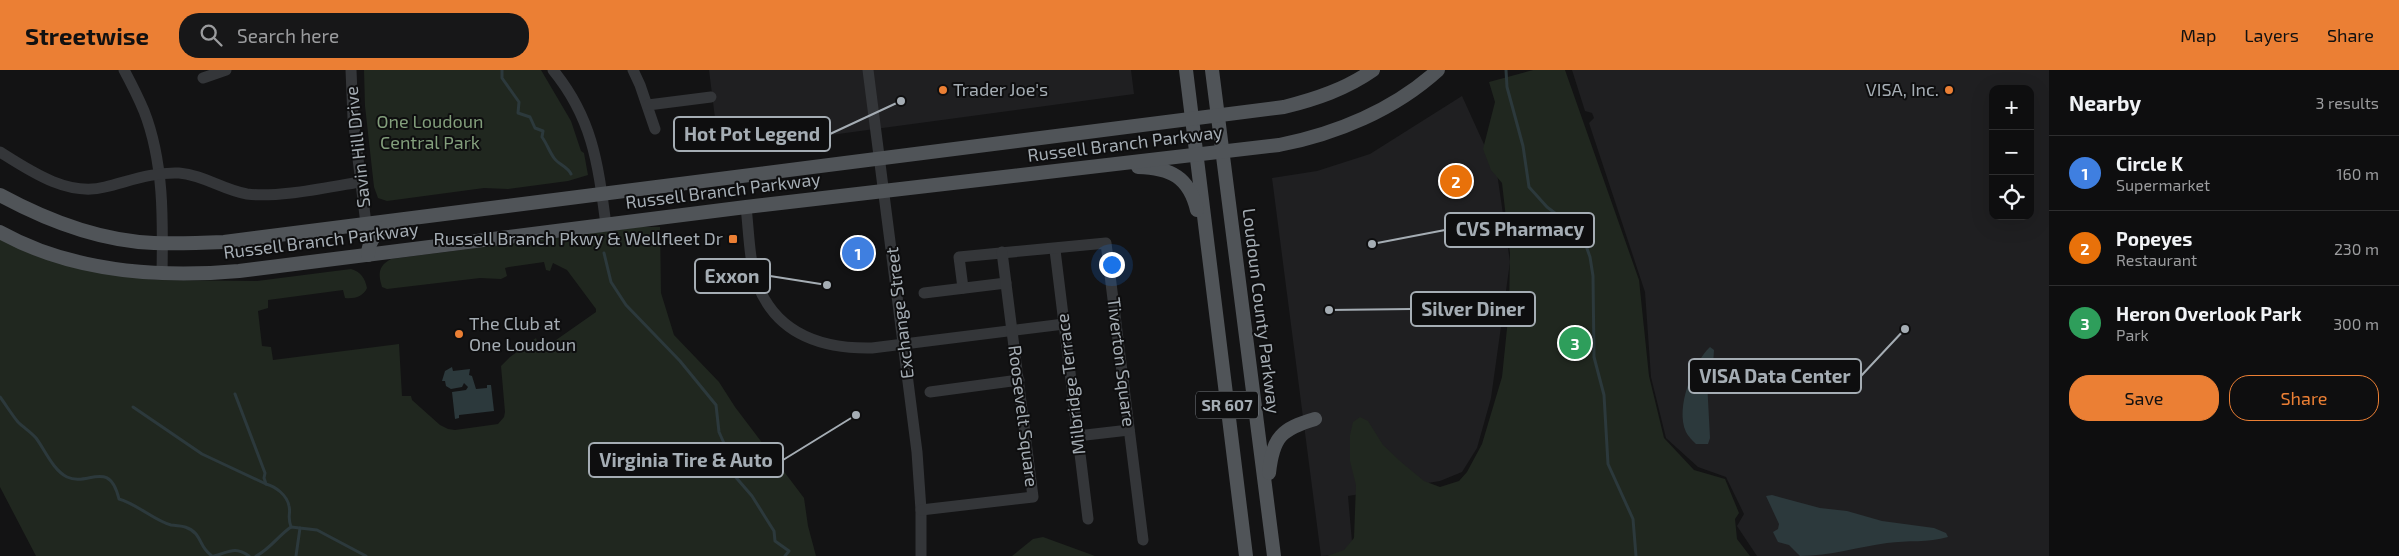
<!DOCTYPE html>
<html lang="en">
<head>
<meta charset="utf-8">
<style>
  :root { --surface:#0e0e0f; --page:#171718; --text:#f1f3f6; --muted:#9b9c9e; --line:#2e2e2f; --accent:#eb7f34 }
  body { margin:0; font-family:"Exo 2",sans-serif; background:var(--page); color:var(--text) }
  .controls { position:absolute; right:15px; top:15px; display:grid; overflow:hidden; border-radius:10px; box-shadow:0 5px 20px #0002 }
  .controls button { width:45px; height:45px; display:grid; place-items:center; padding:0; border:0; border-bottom:1px solid var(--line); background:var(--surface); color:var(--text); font:25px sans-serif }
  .you { position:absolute; left:1111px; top:194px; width:18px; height:18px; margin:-12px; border:4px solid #fff; border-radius:50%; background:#1a73e8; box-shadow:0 0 0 8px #1a73e833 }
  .badge { display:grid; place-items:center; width:32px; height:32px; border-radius:50%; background:var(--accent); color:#fff; font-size:16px; font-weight:700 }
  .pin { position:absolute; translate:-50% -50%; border:2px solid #fff; box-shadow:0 1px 5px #0006 }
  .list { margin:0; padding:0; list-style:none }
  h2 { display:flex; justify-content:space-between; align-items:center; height:65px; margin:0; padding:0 20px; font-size:21px }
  h2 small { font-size:16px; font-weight:400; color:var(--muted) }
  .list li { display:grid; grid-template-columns:32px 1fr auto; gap:15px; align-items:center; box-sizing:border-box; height:75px; padding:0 20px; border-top:1px solid var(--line) }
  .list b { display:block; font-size:19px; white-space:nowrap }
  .list p { margin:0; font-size:16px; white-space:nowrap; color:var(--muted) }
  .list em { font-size:16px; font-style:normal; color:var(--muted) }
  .actions { display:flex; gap:10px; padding:15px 20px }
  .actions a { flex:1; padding:11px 0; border:1px solid var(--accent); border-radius:20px; text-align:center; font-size:18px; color:var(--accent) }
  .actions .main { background:var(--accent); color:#111 }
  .icon { flex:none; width:28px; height:28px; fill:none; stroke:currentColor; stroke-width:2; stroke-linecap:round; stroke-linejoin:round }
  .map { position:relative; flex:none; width:2049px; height:486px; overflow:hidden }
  header { display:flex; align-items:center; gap:30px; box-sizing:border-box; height:70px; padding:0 25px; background:var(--accent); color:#111 }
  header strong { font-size:24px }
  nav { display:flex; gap:28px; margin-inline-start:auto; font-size:18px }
  .search { width:350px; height:45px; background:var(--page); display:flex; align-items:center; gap:12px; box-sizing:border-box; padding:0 18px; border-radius:20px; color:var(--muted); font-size:19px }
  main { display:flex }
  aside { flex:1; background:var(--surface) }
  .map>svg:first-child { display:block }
  .built { fill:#1f1f21; fill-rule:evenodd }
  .green { fill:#20271f }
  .water { fill:#2c393c }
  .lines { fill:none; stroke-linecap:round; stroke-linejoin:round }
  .stream { stroke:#2c393c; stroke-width:3 }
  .minor { stroke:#343639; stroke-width:11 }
  .major { stroke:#505458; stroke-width:14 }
  .poi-dot { fill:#eb7f34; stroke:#0e0e0f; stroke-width:2 }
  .labels { text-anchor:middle; stroke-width:4; stroke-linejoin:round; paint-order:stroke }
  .shield { fill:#0e0e0f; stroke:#787d82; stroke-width:1 }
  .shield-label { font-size:16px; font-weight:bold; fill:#a5adb4 }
  .poi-label { font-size:18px; fill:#a5adb4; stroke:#0e0e0f; text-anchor:start }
  .park-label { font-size:18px; fill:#839f7c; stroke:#0e0e0f }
  .street-label { font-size:18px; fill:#a5adb4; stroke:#0e0e0f }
  .leader { fill:none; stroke:#a5adb4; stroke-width:2 }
  .callout-dot { fill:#a5adb4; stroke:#0e0e0f; stroke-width:2 }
  .callout { fill:#0e0e0f; stroke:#a5adb4; stroke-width:2 }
  .callout-label { font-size:19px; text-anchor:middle; font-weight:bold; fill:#a5adb4 }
</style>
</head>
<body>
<header>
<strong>Streetwise</strong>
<div class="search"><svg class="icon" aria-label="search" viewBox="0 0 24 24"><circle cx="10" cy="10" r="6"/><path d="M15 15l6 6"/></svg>Search here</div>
<nav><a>Map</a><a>Layers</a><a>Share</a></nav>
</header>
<main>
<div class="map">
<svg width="2049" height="486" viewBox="0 0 2049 486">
  <rect width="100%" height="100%" fill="#131314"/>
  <!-- built -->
  <g class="built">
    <path d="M709,0H1131L1134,24L719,80Z"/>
    <path d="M1572,0H2049V486H1757L1737,456L1744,444L1726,407L1698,397L1666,368L1651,307L1645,222L1589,53L1594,48L1592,43L1585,41ZM1993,19H2030V146H1993Z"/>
    <path d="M1462,26L1497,103L1510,192L1491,328L1477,378L1462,402L1440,411L1348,426L1353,483L1321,486L1272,108L1317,101L1370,84Z"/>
  </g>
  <!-- green -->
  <g class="green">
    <path d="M364,0H541L571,51L581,81L584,83L588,105L568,111L508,119L484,118L387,131L378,128L374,117L365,36Z"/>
    <path d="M1533,0H1565L1639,210L1649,306L1664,368L1694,400L1725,409L1739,443L1735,449L1737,469L1750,486H1327L1344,480L1354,468L1356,415L1350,391V365L1353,352L1360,347L1368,351L1383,375L1401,392L1424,411L1440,417L1459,411L1467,402L1482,374L1502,307L1509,239L1510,183L1502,113L1491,100L1483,79L1495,32L1489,12Z"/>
    <path d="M639,157H660L661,223L674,265L719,312L735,337L804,428L808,456L816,486H36L0,417V169L121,206L158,210L257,211L351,199C361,202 365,208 367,218C363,227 354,229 345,228L343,220L268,230V238L258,241L262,276L271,277L273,290L399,274L402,326H411L412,330L440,355L448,359L455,360L498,354L504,347L505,342L501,296L510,287L536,268L540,279L546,277L596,242V239L567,200L553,193L550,201L546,200L544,192L509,197L505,198L507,206L501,209L480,208L387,219L382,217C378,204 378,196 391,189Z"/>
    <path d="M1043,467L1095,486H1012L1033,469Z"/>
  </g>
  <!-- water -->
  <g class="water">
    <path d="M1710,277L1714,280L1713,295L1707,311L1710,368L1708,374H1696C1693,371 1688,366 1686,362C1675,338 1693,293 1710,277Z"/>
    <path d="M452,297L453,301L470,299L469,305L472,306L476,319L487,318V315H491L494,341L459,345V348L455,349L452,322L466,320L468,317L464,313L462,317L451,319L446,316L445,311H442L445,301Z"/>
    <path d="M1772,425L1820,438L1847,441L1882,451L1934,458L1946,463L1948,467C1928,473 1908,470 1887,473C1858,477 1830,486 1800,486L1789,475L1778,472L1773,462L1778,459L1779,454L1766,426Z"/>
  </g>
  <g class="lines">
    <!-- stream -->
    <g class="stream">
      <path d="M502,0V8L519,32L518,43L530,47L535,58L543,61L542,67C547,74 549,81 554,88C559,95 567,96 571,104"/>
      <path d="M1506,0L1507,17L1523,76L1529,117L1547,137L1568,153L1584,170L1590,187L1593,206L1594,287L1604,325L1608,394L1633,449L1636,486"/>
      <path d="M604,183L611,212L626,235L680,291L716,335L719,362L731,389L733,404L752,426L767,450L774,461L775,471L789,481L785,486"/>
      <path d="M235,324L265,403L264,408L266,414C276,417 287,425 289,436C291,444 287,446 291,457"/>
      <path d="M0,327C6,335 12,345 18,352C24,358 31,362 36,368C45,380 53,400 67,407C88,417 109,388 119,429C137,434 155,451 171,455C181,456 189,456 196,464C203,473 201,478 212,486"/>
      <path d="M133,337L202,384L266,414"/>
      <path d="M214,486C229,482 235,476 249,486"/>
      <path d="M256,486C269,480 279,465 291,457L317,460L366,486"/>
      <path d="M296,486L300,458"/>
    </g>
    <!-- minor -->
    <g class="minor">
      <path d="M124,0C131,13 138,27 144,41C164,92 163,150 162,204"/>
      <path d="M351,0L353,48L366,154"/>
      <path d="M553,0C593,49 598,94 606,155"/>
      <path d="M633,0L640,15L655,59"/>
      <path d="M868,0L917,382L921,440V486"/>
      <path d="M203,8L226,0"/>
      <path d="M648,35L711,27"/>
      <path d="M0,82C30,101 68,127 105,117C130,111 152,102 179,103C204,105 223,120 247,124C279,128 328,117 360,112"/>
      <path d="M746,137C749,162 749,190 757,213C776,264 822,279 872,278L1064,254"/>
      <path d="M1055,180L1088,449"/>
      <path d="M963,218L959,187L1106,173L1143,470"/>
      <path d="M924,223L1006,213"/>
      <path d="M930,322L1019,310"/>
      <path d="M1077,366L1129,360"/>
      <path d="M921,440L1033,427L1002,182"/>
    </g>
    <!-- major -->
    <g class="major">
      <path d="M1186,0L1246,486"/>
      <path d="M1212,0L1274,486"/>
      <path d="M1138,97C1171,98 1189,107 1197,140"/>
      <path d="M0,125C46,150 101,171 154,173C178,174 201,173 224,172L1284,37C1316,29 1346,19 1373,0"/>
      <path d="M0,162C72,202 159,208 239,201L746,137L1279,75C1336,64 1394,40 1438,0"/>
      <path d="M368,185C368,170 379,158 393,153"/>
      <path d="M1269,403C1273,367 1281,359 1315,349"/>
    </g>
  </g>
  <!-- markers -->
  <g class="poi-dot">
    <circle cx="943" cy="20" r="5"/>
    <circle cx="1949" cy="20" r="5"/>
    <rect x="728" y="164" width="10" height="10" rx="2.5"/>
    <circle cx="459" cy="264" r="5"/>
  </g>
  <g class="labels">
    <!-- shield labels -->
    <rect class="shield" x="1196" y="321.5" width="62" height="27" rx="4"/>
    <g class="shield-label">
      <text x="1227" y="341">SR 607</text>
    </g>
    <!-- poi labels -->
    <g class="poi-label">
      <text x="953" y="26">Trader Joe's</text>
      <text x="1939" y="26" text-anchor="end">VISA, Inc.</text>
      <text x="723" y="175" text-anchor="end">Russell Branch Pkwy &amp; Wellfleet Dr</text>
      <text x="469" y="260">The Club at<tspan x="469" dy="21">One Loudoun</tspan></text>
    </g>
    <!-- park labels -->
    <g class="park-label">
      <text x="430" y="58">One Loudoun<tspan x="430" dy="21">Central Park</tspan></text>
    </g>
    <!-- street labels -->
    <g class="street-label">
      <text transform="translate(1125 74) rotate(-7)" y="6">Russell Branch Parkway</text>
      <text transform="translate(358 77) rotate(-96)" y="6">Savin Hill Drive</text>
      <text transform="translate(723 121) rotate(-7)" y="6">Russell Branch Parkway</text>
      <text transform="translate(321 171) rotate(-7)" y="6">Russell Branch Parkway</text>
      <text transform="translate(1261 241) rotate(83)" y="6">Loudoun County Parkway</text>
      <text transform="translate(900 243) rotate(-97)" y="6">Exchange Street</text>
      <text transform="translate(1121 292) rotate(83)" y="6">Tiverton Square</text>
      <text transform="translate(1071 314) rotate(-97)" y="6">Milbridge Terrace</text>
      <text transform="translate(1023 346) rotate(83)" y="6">Roosevelt Square</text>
    </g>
  </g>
  <!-- callouts -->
  <path class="leader" d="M901 31L830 64M1372 174L1445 160M827 215L770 206M1329 240L1411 239M1905 259L1861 306M856 345L783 390"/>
  <g class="callout-dot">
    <circle cx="901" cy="31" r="5"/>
    <circle cx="1372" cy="174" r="5"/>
    <circle cx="827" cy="215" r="5"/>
    <circle cx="1329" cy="240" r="5"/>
    <circle cx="1905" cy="259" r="5"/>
    <circle cx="856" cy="345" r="5"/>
  </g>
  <g class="callout">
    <rect x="674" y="47" width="156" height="34" rx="5"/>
    <rect x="1445" y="143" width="149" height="34" rx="5"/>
    <rect x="695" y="189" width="75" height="34" rx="5"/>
    <rect x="1411" y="222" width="124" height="34" rx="5"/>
    <rect x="1689" y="289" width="172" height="34" rx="5"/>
    <rect x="589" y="373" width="194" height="34" rx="5"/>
  </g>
  <g class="callout-label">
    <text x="752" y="71">Hot Pot Legend</text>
    <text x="1520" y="166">CVS Pharmacy</text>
    <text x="732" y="213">Exxon</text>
    <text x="1473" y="246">Silver Diner</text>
    <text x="1775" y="313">VISA Data Center</text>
    <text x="686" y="397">Virginia Tire &amp; Auto</text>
  </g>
</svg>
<div class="controls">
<button>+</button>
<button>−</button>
<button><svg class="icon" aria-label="locate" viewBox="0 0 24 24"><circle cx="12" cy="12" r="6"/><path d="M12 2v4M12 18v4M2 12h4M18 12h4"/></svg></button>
</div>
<div class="you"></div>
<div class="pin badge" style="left:858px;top:183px;background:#3f7fe0">1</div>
<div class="pin badge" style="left:1456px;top:111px;background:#e8710a">2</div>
<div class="pin badge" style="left:1575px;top:273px;background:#2e9e5b">3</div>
</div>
<aside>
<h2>Nearby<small>3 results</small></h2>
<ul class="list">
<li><span class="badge" style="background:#3f7fe0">1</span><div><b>Circle K</b><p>Supermarket</p></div><em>160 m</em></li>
<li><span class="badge" style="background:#e8710a">2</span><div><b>Popeyes</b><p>Restaurant</p></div><em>230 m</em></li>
<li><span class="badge" style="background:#2e9e5b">3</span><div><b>Heron Overlook Park</b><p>Park</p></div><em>300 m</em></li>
</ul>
<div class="actions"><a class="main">Save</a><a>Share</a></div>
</aside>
</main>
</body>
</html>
